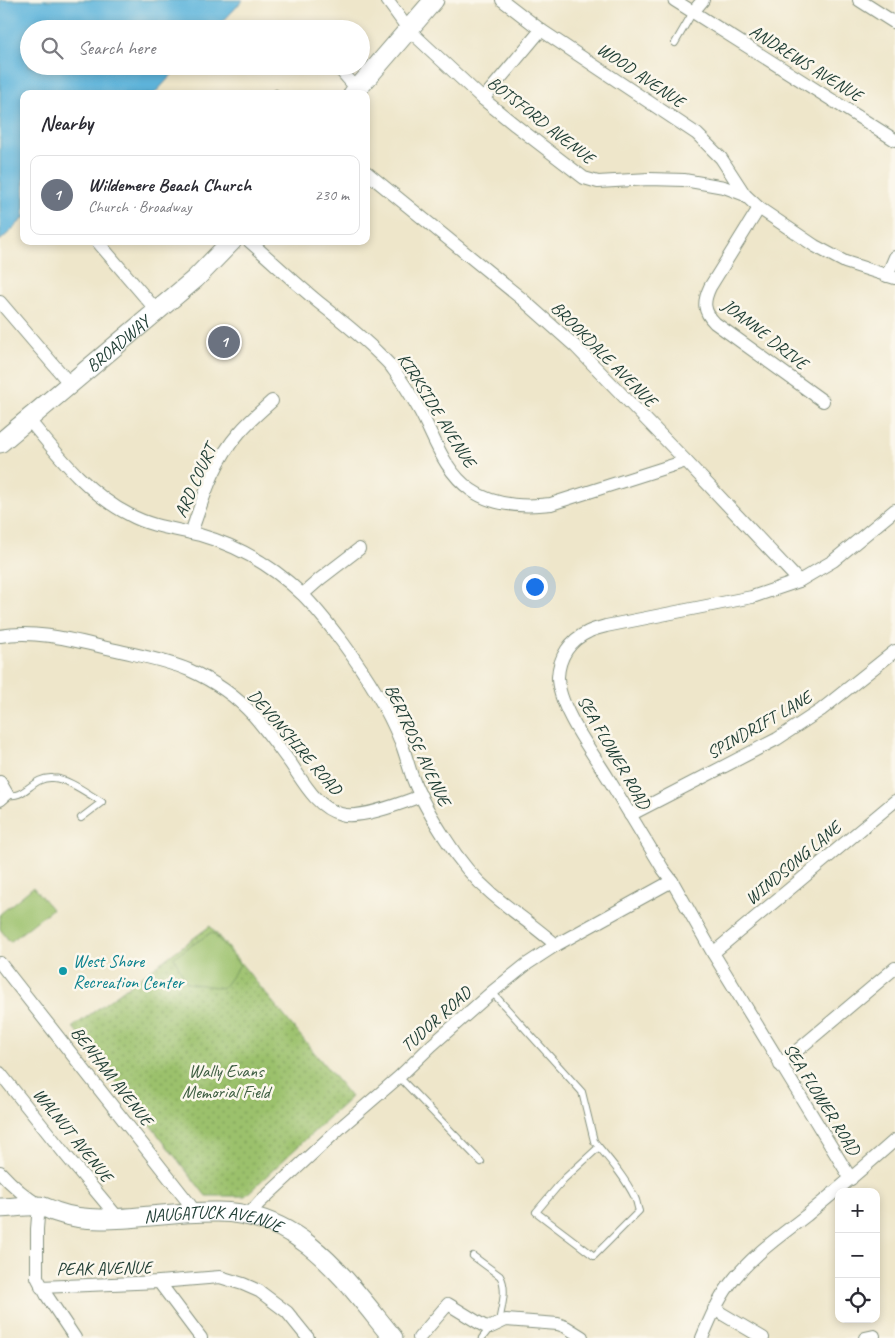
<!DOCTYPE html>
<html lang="en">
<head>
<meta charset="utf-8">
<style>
  :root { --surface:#fff; --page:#f2f2f3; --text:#2b2b33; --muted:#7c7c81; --line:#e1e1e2; --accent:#c8321e }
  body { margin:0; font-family:Caveat,sans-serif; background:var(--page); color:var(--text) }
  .controls { position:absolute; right:15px; bottom:15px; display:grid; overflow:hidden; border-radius:10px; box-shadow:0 2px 8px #0003 }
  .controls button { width:45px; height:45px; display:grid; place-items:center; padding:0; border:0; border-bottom:1px solid var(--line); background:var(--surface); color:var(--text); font:25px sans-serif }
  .you { position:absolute; left:534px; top:586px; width:18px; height:18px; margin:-12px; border:4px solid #fff; border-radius:50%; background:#1a73e8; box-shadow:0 0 0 8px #1a73e833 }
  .badge { display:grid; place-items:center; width:32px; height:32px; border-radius:50%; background:var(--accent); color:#fff; font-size:16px; font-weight:700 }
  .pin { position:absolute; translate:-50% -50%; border:2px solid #fff; box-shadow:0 1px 5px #0006 }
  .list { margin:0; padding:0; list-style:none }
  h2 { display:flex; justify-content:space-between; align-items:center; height:65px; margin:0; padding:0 20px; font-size:21px }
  h2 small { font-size:16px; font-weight:400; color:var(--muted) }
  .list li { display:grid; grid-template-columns:32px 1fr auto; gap:15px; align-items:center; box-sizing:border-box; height:80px; margin:0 10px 10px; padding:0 10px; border:1px solid var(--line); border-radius:10px }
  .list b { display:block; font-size:19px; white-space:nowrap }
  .list p { margin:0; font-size:16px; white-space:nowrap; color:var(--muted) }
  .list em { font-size:16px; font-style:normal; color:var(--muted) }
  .icon { flex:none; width:28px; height:28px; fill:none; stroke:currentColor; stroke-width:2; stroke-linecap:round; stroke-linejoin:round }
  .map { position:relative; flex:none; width:895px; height:1338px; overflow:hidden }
  .search { position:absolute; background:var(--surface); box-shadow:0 2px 8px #0003; left:20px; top:20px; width:350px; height:55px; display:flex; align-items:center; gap:12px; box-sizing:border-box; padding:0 18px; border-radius:28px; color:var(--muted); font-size:19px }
  .panel { position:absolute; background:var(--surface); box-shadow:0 2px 8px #0003; left:20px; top:90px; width:350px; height:155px; border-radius:10px }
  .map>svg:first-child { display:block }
  .green { fill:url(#green-dots); stroke:#5d7f50 }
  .pitch { fill:#9bc16c; stroke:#5d7f50 }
  .water { fill:#5fb5dc; stroke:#3f7988 }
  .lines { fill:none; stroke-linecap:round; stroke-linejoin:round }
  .lane-casing { stroke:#86927f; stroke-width:8 }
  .street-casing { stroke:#86927f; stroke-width:14 }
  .secondary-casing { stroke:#86927f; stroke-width:21 }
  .lane { stroke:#fff; stroke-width:6 }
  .street { stroke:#fff; stroke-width:12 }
  .secondary { stroke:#fff; stroke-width:19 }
  .culture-dot { fill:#0f9aa8; stroke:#fbf7ec; stroke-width:2 }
  .labels { text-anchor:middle; stroke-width:5; stroke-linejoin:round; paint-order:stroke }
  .street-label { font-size:18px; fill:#1f3d34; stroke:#fbf7ec }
  .culture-label { font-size:18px; fill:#0d838f; stroke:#fbf7ec; text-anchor:start }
  .park-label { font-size:18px; fill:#3e5e42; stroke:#fbf7ec }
</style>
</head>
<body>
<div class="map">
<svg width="895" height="1338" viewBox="0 0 895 1338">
  <defs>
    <pattern id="green-dots" width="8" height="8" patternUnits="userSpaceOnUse" patternTransform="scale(1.25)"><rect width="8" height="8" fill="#9bc16c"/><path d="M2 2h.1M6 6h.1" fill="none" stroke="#7e9e5a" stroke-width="1.8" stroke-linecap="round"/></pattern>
  </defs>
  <rect width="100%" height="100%" fill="#fbf7ec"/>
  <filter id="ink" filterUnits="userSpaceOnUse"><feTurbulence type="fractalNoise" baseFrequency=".02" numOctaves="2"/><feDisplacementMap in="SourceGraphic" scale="10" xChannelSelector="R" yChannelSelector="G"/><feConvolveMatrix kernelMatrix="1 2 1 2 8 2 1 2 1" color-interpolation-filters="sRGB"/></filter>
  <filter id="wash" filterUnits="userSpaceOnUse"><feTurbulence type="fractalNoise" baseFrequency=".0096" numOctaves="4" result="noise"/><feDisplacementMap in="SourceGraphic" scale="20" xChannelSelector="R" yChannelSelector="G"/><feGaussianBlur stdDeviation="1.12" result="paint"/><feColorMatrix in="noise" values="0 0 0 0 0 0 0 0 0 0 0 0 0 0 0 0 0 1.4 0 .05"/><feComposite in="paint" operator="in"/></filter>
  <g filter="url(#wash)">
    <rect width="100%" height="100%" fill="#eee6ca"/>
    <!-- green -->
    <path class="green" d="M210,926L351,1097L245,1196H206L73,1027Z"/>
    <!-- pitch -->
    <g class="pitch">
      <path d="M33,887L52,909L10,942L0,929V914Z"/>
      <path d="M212,932L240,965L223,988L187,983L174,957Z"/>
    </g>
    <!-- water -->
    <path class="water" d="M0,0H243L216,29H29V66H180L154,94H24V218L0,241Z"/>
  </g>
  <g filter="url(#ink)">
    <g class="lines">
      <defs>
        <g id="lane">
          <path d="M675,43L693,12"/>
          <path d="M276,93L277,94"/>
          <path d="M7,794C24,801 32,776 53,778C69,779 88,794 102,802L81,818"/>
          <path d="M492,992L582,1092L594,1141C608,1158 624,1176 634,1196C637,1200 637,1206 639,1211L594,1256L536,1212L564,1179L599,1147"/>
          <path d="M399,1077L481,1162"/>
          <path d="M473,1256L500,1276C508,1289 501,1309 499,1322"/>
          <path d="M482,1338L490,1328"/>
        </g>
        <g id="street">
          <path d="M387,0L408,29L483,99L515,125L584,178L598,182L649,179L684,180L724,187L745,195L759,208L815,246L845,262L895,278"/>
          <path d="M502,0L541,30L697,134L721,158L745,195"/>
          <path d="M674,0L895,140"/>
          <path d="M859,0L895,23"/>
          <path d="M693,12L703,0"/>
          <path d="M337,66L357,89"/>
          <path d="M483,99L541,30"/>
          <path d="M366,172L522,299L576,347L686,461L799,581"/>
          <path d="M759,208L710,287C703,302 703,311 715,323L823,401"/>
          <path d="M97,241L157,311"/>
          <path d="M249,241C272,261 294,282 317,301C338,318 359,334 378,353C383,358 389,363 393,369C403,382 412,397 420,411C435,439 444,471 471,490C493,506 525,507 551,504L686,461"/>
          <path d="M887,276L895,257"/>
          <path d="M0,302L70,384"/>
          <path d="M29,420C58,455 88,494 130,515C152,527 176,529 200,535C239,546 275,568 303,595C318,610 330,626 343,643C365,673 386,705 400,740C406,754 409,770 415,784C423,803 434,821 445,838C458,859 473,878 492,894C513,912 536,927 556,945"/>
          <path d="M191,533C203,499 214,461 239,433C249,421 261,411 272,401"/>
          <path d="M303,594L320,579L359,549"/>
          <path d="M0,636C38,629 79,642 116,650C141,656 166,660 189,670C214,681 236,696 254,716C267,731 279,748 291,764C304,783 317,808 341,814C359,820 402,803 421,796"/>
          <path d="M0,782L7,794L0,800"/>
          <path d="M630,815L777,739L821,710L895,651"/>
          <path d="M713,953L895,801"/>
          <path d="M0,963L188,1202L195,1212"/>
          <path d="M780,1065L895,968"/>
          <path d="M0,1073L64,1153L119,1219"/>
          <path d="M0,1172C12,1185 24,1196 39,1205L37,1229V1277L47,1296L75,1338"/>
          <path d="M851,1179L713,953L672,881L663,869C645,839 626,808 608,778C592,752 558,707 558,677C559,657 570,640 588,632C593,629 600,628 606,626L752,597L799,581L833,561L895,510"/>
          <path d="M248,1215L260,1202L341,1127L399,1077L432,1045L492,992L527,964L556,945L672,881"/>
          <path d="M159,1282L201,1338"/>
          <path d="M41,1287L159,1282L220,1277L243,1284L259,1291L287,1312L308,1338"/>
          <path d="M714,1309L763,1338"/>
          <path d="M419,1338L448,1304L484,1326L491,1327L506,1320L558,1324L566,1327L582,1337"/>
          <path d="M702,1338C710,1319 718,1300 730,1284C751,1256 780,1236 807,1215C837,1190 866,1166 895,1140"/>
          <path d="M865,1338L874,1336"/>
        </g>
        <g id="secondary">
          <path d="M353,94L434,0"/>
          <path id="s1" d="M0,443L195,279L232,241"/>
          <path id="s2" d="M0,1208C12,1208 26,1205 38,1206C44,1206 50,1210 56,1212C70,1217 85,1219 101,1219C140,1219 179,1211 218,1212C302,1213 345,1280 393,1338"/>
        </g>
      </defs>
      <!-- lane casing -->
      <use href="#lane" class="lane-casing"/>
      <!-- street casing -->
      <use href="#street" class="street-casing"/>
      <!-- secondary casing -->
      <use href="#secondary" class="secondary-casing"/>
      <!-- lane -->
      <use href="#lane" class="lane"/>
      <!-- street -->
      <use href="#street" class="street"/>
      <!-- secondary -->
      <use href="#secondary" class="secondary"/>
    </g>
  </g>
  <!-- markers -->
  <circle class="culture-dot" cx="63" cy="971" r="5"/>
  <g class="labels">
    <!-- street labels -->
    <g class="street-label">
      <text transform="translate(806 63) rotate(32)" y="6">ANDREWS AVENUE</text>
      <text transform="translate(641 75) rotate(34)" y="6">WOOD AVENUE</text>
      <text transform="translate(541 120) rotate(38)" y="6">BOTSFORD AVENUE</text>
      <text transform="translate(765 334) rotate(38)" y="6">JOANNE DRIVE</text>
      <text dy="6" stroke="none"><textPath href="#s1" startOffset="154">BROADWAY</textPath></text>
      <text transform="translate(604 354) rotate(45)" y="6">BROOKDALE AVENUE</text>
      <text transform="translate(437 410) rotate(58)" y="6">KIRKSIDE AVENUE</text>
      <text transform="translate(195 481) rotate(-66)" y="6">ARD COURT</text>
      <text transform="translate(759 725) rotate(-30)" y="6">SPINDRIFT LANE</text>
      <text transform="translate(295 742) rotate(49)" y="6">DEVONSHIRE ROAD</text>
      <text transform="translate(418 745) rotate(65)" y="6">BERTROSE AVENUE</text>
      <text transform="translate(614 752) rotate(60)" y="6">SEA FLOWER ROAD</text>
      <text transform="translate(793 863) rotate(-40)" y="6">WINDSONG LANE</text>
      <text transform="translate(436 1019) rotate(-42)" y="6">TUDOR ROAD</text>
      <text transform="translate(112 1076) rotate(52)" y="6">BENHAM AVENUE</text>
      <text transform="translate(822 1099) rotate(58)" y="6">SEA FLOWER ROAD</text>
      <text transform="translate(73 1135) rotate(51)" y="6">WALNUT AVENUE</text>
      <text dy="6" stroke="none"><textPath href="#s2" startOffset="216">NAUGATUCK AVENUE</textPath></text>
      <text transform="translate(104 1268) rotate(-1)" y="6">PEAK AVENUE</text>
    </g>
    <!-- culture labels -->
    <g class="culture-label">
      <text x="73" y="967">West Shore<tspan x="73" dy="21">Recreation Center</tspan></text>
    </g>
    <!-- park labels -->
    <g class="park-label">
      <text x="226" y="1077">Wally Evans<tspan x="226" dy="21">Memorial Field</tspan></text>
    </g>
  </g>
</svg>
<div class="controls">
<button>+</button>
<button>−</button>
<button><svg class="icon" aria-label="locate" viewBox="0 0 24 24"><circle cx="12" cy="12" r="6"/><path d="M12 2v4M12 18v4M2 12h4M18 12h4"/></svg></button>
</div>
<div class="you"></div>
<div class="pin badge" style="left:224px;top:342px;background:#6b7280">1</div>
<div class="search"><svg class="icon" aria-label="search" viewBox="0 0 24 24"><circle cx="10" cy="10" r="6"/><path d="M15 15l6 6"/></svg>Search here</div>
<section class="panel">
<h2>Nearby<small></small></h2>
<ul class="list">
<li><span class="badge" style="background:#6b7280">1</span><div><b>Wildemere Beach Church</b><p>Church · Broadway</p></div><em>230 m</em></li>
</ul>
</section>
</div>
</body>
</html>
